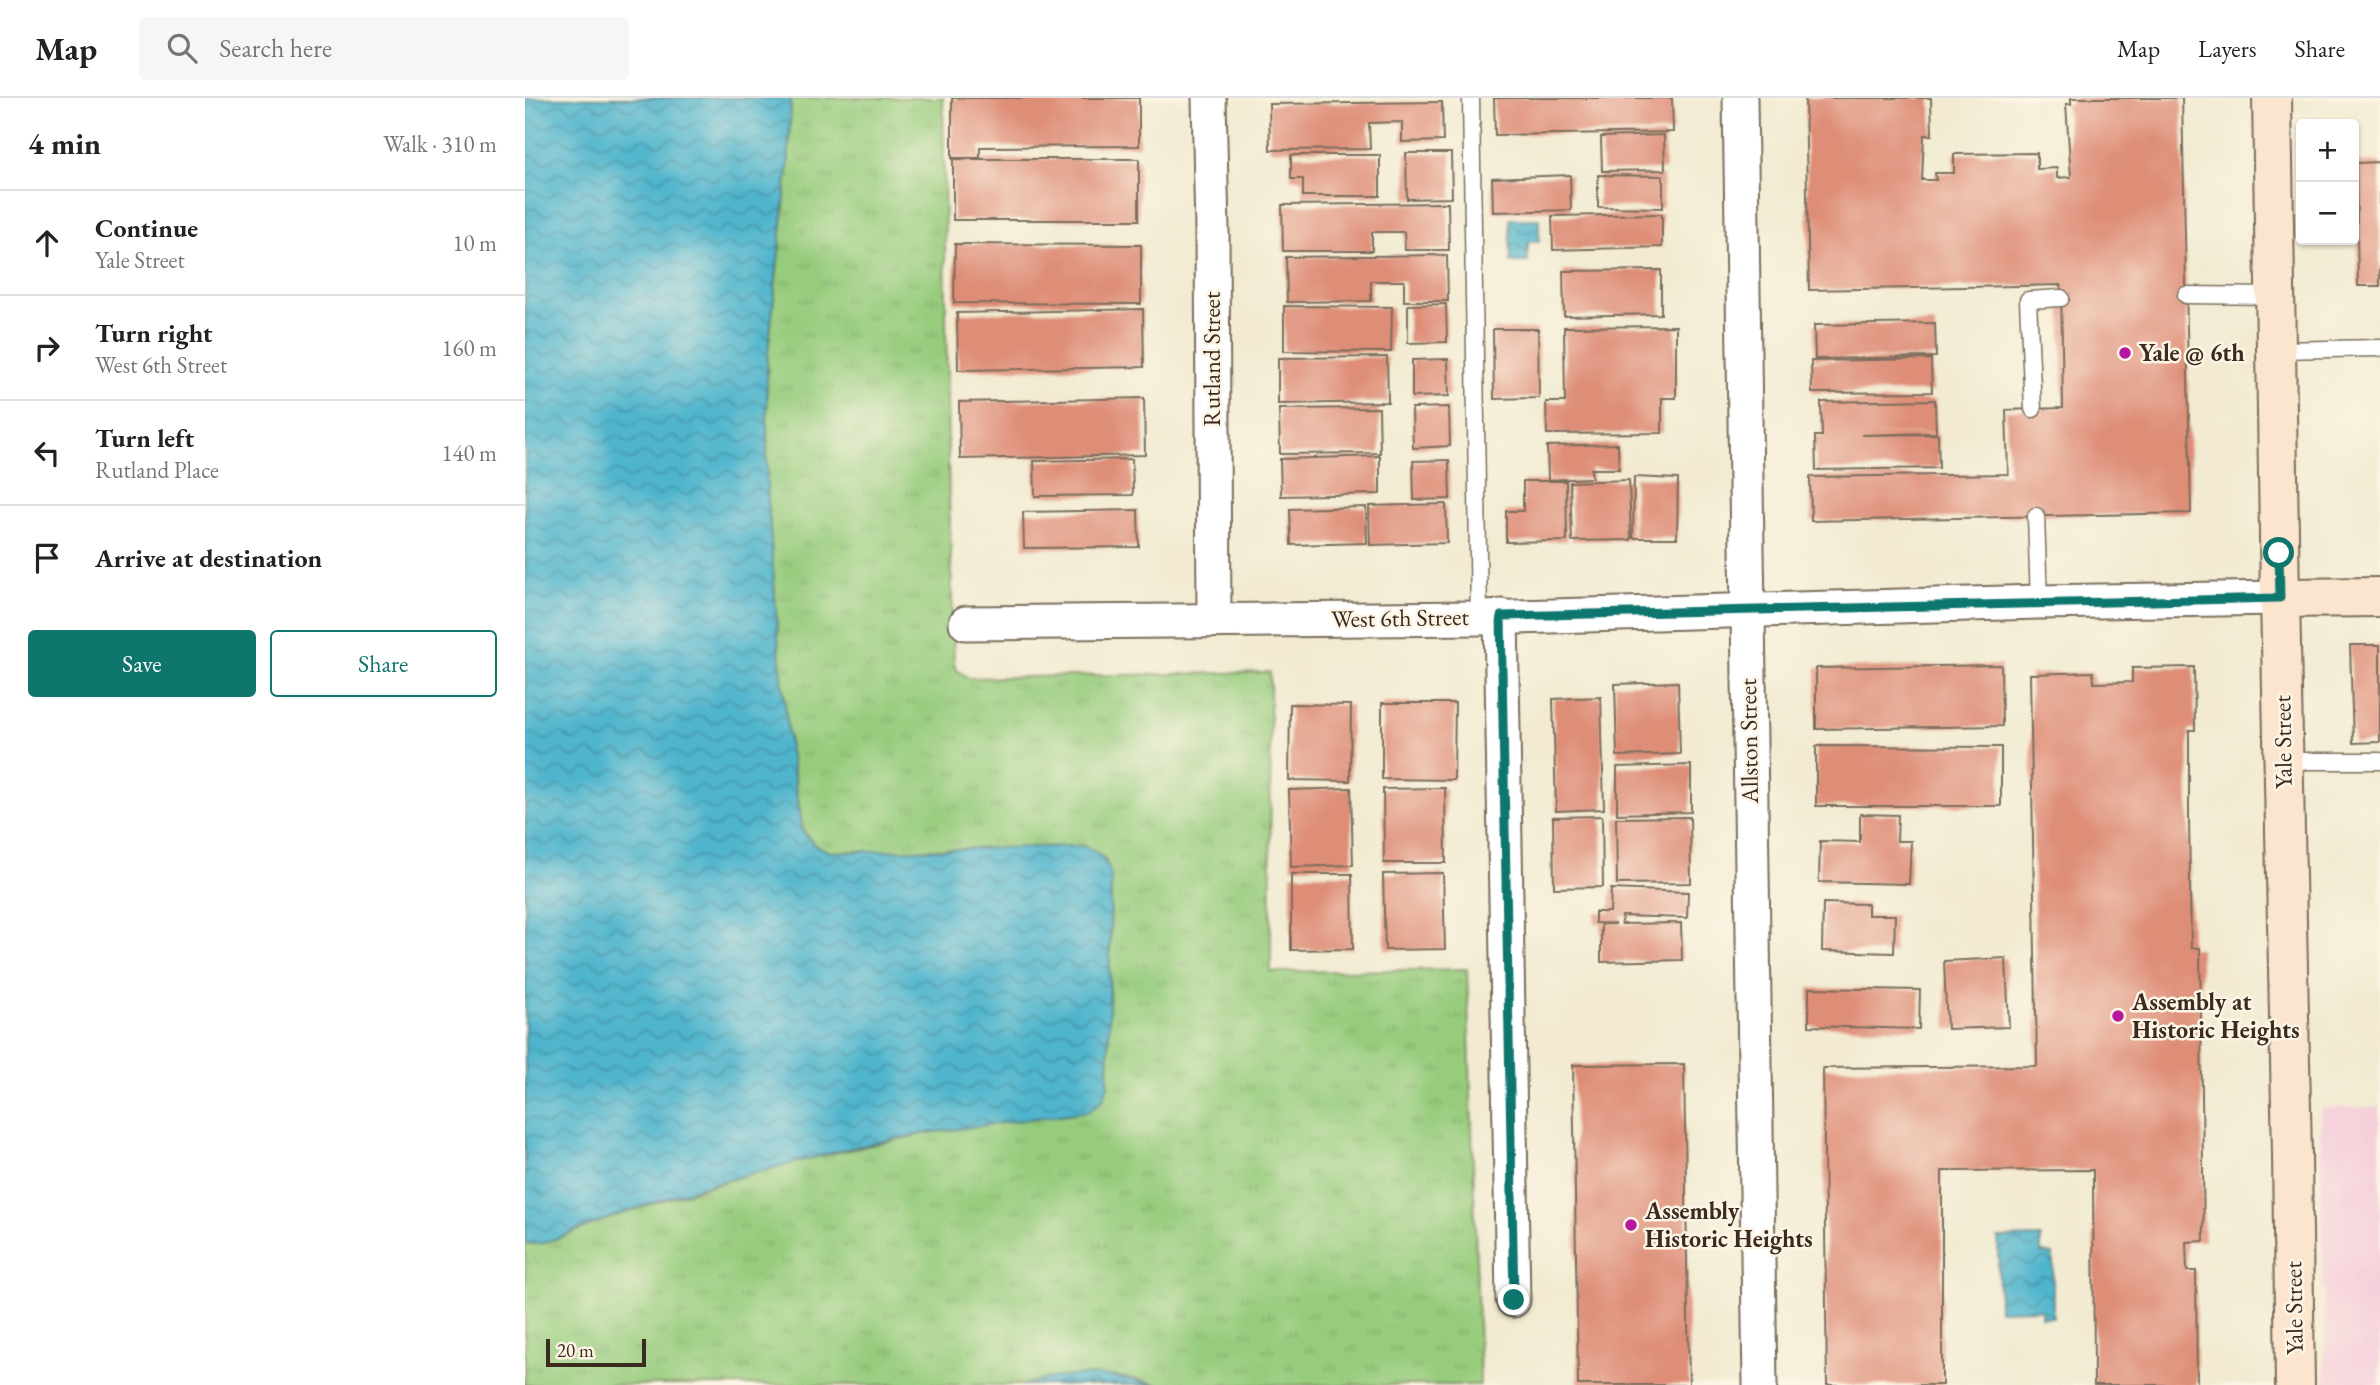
<!DOCTYPE html>
<html lang="en">
<head>
<meta charset="utf-8">
<style>
  :root { --surface:#fff; --page:#f6f6f6; --text:#222; --muted:#767676; --line:#e0e0e0; --accent:#0f766e }
  body { margin:0; font-family:"EB Garamond",serif; background:var(--page); color:var(--text) }
  .controls { position:absolute; right:21px; top:21px; display:grid; overflow:hidden; border-radius:7px; box-shadow:0 2px 5px #0004 }
  .controls button { width:63px; height:63px; display:grid; place-items:center; padding:0; border:0; border-bottom:2px solid var(--line); background:var(--surface); color:var(--text); font:35px sans-serif }
  .scale { position:absolute; left:21px; bottom:18px; width:100px; box-sizing:border-box; padding-left:7px; border:4px solid #3b2a1e; border-top:0; font-size:19px; line-height:24px; white-space:nowrap; color:#3b2a1e; -webkit-text-stroke:5px #fcf5e5; paint-order:stroke }
  .stop { position:absolute; width:21px; height:21px; margin:-16px; border:5px solid #0f766e; border-radius:50%; background:#fff }
  .stop.end { background:#0f766e; border-color:#fff; box-shadow:0 2px 7px #0008 }
  .list { margin:0; padding:0; list-style:none }
  h2 { display:flex; justify-content:space-between; align-items:center; height:91px; margin:0; padding:0 28px; font-size:30px }
  h2 small { font-size:23px; font-weight:400; color:var(--muted) }
  .list li { display:grid; grid-template-columns:46px 1fr auto; gap:21px; align-items:center; box-sizing:border-box; height:105px; padding:0 28px; border-top:2px solid var(--line) }
  .list b { display:block; font-size:26px; white-space:nowrap }
  .list p { margin:0; font-size:23px; white-space:nowrap; color:var(--muted) }
  .list em { font-size:23px; font-style:normal; color:var(--muted) }
  .actions { display:flex; gap:14px; padding:21px 28px }
  .actions a { flex:1; padding:16px 0; border:2px solid var(--accent); border-radius:7px; text-align:center; font-size:24px; color:var(--accent) }
  .actions .main { background:var(--accent); color:#fff }
  .icon { flex:none; width:38px; height:38px; fill:none; stroke:currentColor; stroke-width:2; stroke-linecap:round; stroke-linejoin:round }
  .map { position:relative; flex:none; width:1855px; height:1287px; overflow:hidden }
  header { display:flex; align-items:center; gap:42px; box-sizing:border-box; height:98px; padding:0 35px; background:var(--surface); border-bottom:2px solid var(--line) }
  header strong { font-size:33px }
  nav { display:flex; gap:38px; margin-inline-start:auto; font-size:24px }
  .search { width:490px; height:63px; background:var(--page); display:flex; align-items:center; gap:18px; box-sizing:border-box; padding:0 24px; border-radius:7px; color:var(--muted); font-size:26px }
  main { display:flex }
  aside { flex:1; background:var(--surface) }
  .map>svg:first-child { display:block }
  .built { fill:#f5cfda }
  .park { fill:url(#park-tufts); stroke:#697b4e; stroke-width:2 }
  .water { fill:url(#water-waves); stroke:#457076; stroke-width:2 }
  .building { fill:#de8d77 }
  .lines { fill:none; stroke-linecap:round; stroke-linejoin:round }
  .service-casing { stroke:#7b6e5d; stroke-width:19 }
  .minor-casing { stroke:#7b6e5d; stroke-width:37 }
  .secondary-casing { stroke:#7b6e5d; stroke-width:42 }
  .service { stroke:#fff; stroke-width:16 }
  .minor { stroke:#fff; stroke-width:33 }
  .secondary { stroke:#fbe5cf; stroke-width:38 }
  .route { stroke:#0f766e; stroke-width:9 }
  .poi-dot { fill:#b5179e; stroke:#fcf5e5; stroke-width:2.5 }
  .labels { text-anchor:middle; stroke-width:5; stroke-linejoin:round; paint-order:stroke }
  .poi-label { font-size:24px; font-weight:bold; fill:#3b2a1e; stroke:#fcf5e5; text-anchor:start }
  .street-label { font-size:24px; fill:#3b2a1e; stroke:#fcf5e5 }
</style>
</head>
<body>
<header>
<strong>Map</strong>
<div class="search"><svg class="icon" aria-label="search" viewBox="0 0 24 24"><circle cx="10" cy="10" r="6"/><path d="M15 15l6 6"/></svg>Search here</div>
<nav><a>Map</a><a>Layers</a><a>Share</a></nav>
</header>
<main>
<aside>
<h2>4 min<small>Walk · 310 m</small></h2>
<ul class="list">
<li><svg class="icon" aria-label="ahead" viewBox="0 0 24 24"><path d="M12 20V5M6 11l6-6 6 6"/></svg><div><b>Continue</b><p>Yale Street</p></div><em>10 m</em></li>
<li><svg class="icon" aria-label="right" viewBox="0 0 24 24"><path d="M7 20v-9h11M14 6l5 5-5 5"/></svg><div><b>Turn right</b><p>West 6th Street</p></div><em>160 m</em></li>
<li><svg class="icon" aria-label="left" viewBox="0 0 24 24"><path d="M17 20v-9H6M10 6l-5 5 5 5"/></svg><div><b>Turn left</b><p>Rutland Place</p></div><em>140 m</em></li>
<li><svg class="icon" aria-label="arrive" viewBox="0 0 24 24"><path d="M6 21V4h12l-3 4 3 4H6"/></svg><div><b>Arrive at destination</b></div></li>
</ul>
<div class="actions"><a class="main">Save</a><a>Share</a></div>
</aside>
<div class="map">
<svg width="1855" height="1287" viewBox="0 0 1855 1287">
  <defs>
    <pattern id="park-tufts" width="24" height="20" patternUnits="userSpaceOnUse" patternTransform="scale(1.75)"><rect width="24" height="20" fill="#97cc7d"/><path d="M3 7l-1-3M5 7V3M7 7l1-3M15 17l-1-3M17 17v-4M19 17l1-3" fill="none" stroke="#83af6c"/></pattern>
    <pattern id="water-waves" width="16" height="10" patternUnits="userSpaceOnUse" patternTransform="scale(1.75)"><rect width="16" height="10" fill="#4fb5cd"/><path d="M0 5q4-4 8 0t8 0" fill="none" stroke="#4393a6"/></pattern>
  </defs>
  <rect width="100%" height="100%" fill="#fcf5e5"/>
  <filter id="ink" filterUnits="userSpaceOnUse"><feTurbulence type="fractalNoise" baseFrequency=".0143" numOctaves="2"/><feDisplacementMap in="SourceGraphic" scale="14" xChannelSelector="R" yChannelSelector="G"/><feConvolveMatrix kernelMatrix="1 2 1 2 8 2 1 2 1" color-interpolation-filters="sRGB"/></filter>
  <filter id="wash" filterUnits="userSpaceOnUse"><feTurbulence type="fractalNoise" baseFrequency=".00686" numOctaves="4" result="noise"/><feDisplacementMap in="SourceGraphic" scale="28" xChannelSelector="R" yChannelSelector="G"/><feGaussianBlur stdDeviation="1.57" result="paint"/><feColorMatrix in="noise" values="0 0 0 0 0 0 0 0 0 0 0 0 0 0 0 0 0 1.4 0 .05"/><feComposite in="paint" operator="in"/></filter>
  <g filter="url(#wash)">
    <rect width="100%" height="100%" fill="#f2ebd2"/>
    <!-- built -->
    <path class="built" d="M1855,1009V1287H1800L1795,1010Z"/>
    <!-- park -->
    <path class="park" d="M266,0H418L423,362L429,565L432,572L444,580L745,574L746,874L942,871L955,1287H634C588,1274 543,1275 497,1287H0V1146L19,1145L101,1114L250,1068L402,1035L479,1023L583,987L586,777L580,761L558,748L305,754L289,747L278,732L265,653L254,553L242,389V264L263,70Z"/>
    <!-- water -->
    <g class="water">
      <path d="M0,0H266L263,70L242,264V389L254,553L265,653L277,732L289,747L305,754L558,748C575,754 580,760 586,777L583,987L578,1001L564,1013L402,1035L326,1050L175,1089L101,1114L19,1145L0,1146Z"/>
      <path d="M985,121H1014V144H1003V164H986Z"/>
      <path d="M1516,1139V1155L1528,1156V1219H1516V1211L1474,1212L1473,1140Z"/>
      <path d="M555,1277L586,1278L634,1287H497L525,1280Z"/>
    </g>
    <g id="blocks">
      <!-- building -->
      <g class="building">
        <path d="M427,0H614V48L455,49V60H427Z"/>
        <path d="M969,0H1147L1148,34L970,37Z"/>
        <path d="M1280,0H1406L1407,37H1399L1397,82H1411L1410,75H1429V56L1512,55V71L1532,70V80L1546,79L1541,6H1546V0H1657L1666,415L1286,423L1285,379L1483,376L1481,312L1538,310L1536,187L1284,192Z"/>
        <path d="M917,4L918,43L877,44V24L844,25L845,51L745,52L744,6Z"/>
        <path d="M1139,37L1140,72L1077,73L1076,39Z"/>
        <path d="M881,55H926L927,100L882,101Z"/>
        <path d="M766,57H855V98H778V81H766Z"/>
        <rect x="428" y="61" width="186" height="61"/>
        <path d="M1855,64V188H1833L1831,65Z"/>
        <path d="M1045,77L1046,112L968,114L967,80Z"/>
        <path d="M1073,77L1138,78V110L1073,109Z"/>
        <path d="M923,105L924,152H880L879,134H847V153H758L757,107Z"/>
        <path d="M1137,116V149L1028,152L1027,118Z"/>
        <path d="M430,146L616,147V206L429,205Z"/>
        <path d="M922,157L923,203H879V183H846V203L762,204L761,159Z"/>
        <path d="M1136,172V216L1039,218L1038,173Z"/>
        <path d="M921,206L922,244L883,245V207Z"/>
        <path d="M759,208L867,209L866,254L759,253Z"/>
        <path d="M618,211L619,269L433,272L432,215Z"/>
        <path d="M1410,225L1411,259L1290,261L1289,227Z"/>
        <path d="M1151,228V300H1137V335L1022,336L1021,304H1040L1039,229Z"/>
        <path d="M968,231H1013L1014,300L969,301Z"/>
        <path d="M862,259L863,304L753,306V260Z"/>
        <path d="M923,261L924,298L887,299V262Z"/>
        <path d="M1406,261L1407,294L1287,295L1286,263Z"/>
        <path d="M619,300L620,357L435,361L434,304Z"/>
        <path d="M1410,302L1411,335L1336,337L1413,336L1414,370L1291,372L1290,338H1297L1296,304Z"/>
        <path d="M924,309L925,348L888,350L887,310Z"/>
        <path d="M854,310L855,355L755,356L754,311Z"/>
        <path d="M1093,346L1094,371H1066L1067,380L1023,382L1022,348Z"/>
        <path d="M855,358V396L756,398L755,361Z"/>
        <path d="M607,361L608,397L510,398L509,363Z"/>
        <path d="M924,362L925,401L889,402L888,363Z"/>
        <path d="M1109,379L1153,381L1152,440H1108Z"/>
        <path d="M1104,382L1106,442L1047,443L1045,384Z"/>
        <path d="M998,383H1041L1042,443L981,444V413H998Z"/>
        <path d="M921,406L922,445L845,447L844,408Z"/>
        <path d="M841,409L842,445L766,447L765,411Z"/>
        <path d="M613,412L614,449L499,450L498,414Z"/>
        <path d="M1825,547H1855V644L1828,645Z"/>
        <path d="M1476,567L1477,628L1291,631V570Z"/>
        <path d="M1669,569L1670,632H1664V722L1666,850H1675L1679,1143L1661,1144L1662,1173H1671L1672,1287H1569L1568,1072L1417,1073V1287H1302L1298,970L1512,968L1505,576L1568,574L1569,585L1607,584V570Z"/>
        <path d="M1153,584L1155,656L1092,658L1090,586Z"/>
        <path d="M1076,599L1079,711L1031,713L1028,601Z"/>
        <path d="M857,605H930L929,682L857,681Z"/>
        <path d="M765,606L826,607L825,683L764,682Z"/>
        <path d="M1291,648L1476,649V708H1291Z"/>
        <path d="M1166,667V714L1092,716V669Z"/>
        <path d="M826,690L828,767L766,769L764,692Z"/>
        <path d="M920,690L921,765H859L858,691Z"/>
        <path d="M1335,716L1373,717L1372,743H1386L1384,786L1294,784L1295,743L1335,744Z"/>
        <path d="M1077,718L1078,789L1029,790L1028,719Z"/>
        <path d="M1165,719L1166,785L1092,786L1091,720Z"/>
        <path d="M918,775L920,851L860,852L858,776Z"/>
        <path d="M766,776H827L828,851L766,852Z"/>
        <path d="M1086,791L1163,794L1162,820L1097,818L1096,826L1156,825L1157,862L1076,864V826H1090L1070,825V814H1085Z"/>
        <path d="M1298,805L1343,806V817H1370L1369,855L1297,853Z"/>
        <path d="M1481,860L1484,929L1422,931L1419,863Z"/>
        <path d="M1284,890L1395,892L1394,931L1284,928Z"/>
        <path d="M1159,966L1164,1287H1053L1048,967Z"/>
      </g>
    </g>
  </g>
  <g filter="url(#ink)">
    <use href="#blocks" fill-opacity="0" stroke="#7b6e5d" stroke-width="2"/>
    <g class="lines">
      <defs>
        <g id="service">
          <path d="M946,0L954,520"/>
          <path d="M1661,197L1750,198"/>
          <path d="M1751,252L1855,250"/>
          <path d="M1508,311L1503,202L1536,200"/>
          <path d="M1511,418L1514,504"/>
          <path d="M1758,663H1855"/>
        </g>
        <g id="minor">
          <path d="M684,0L687,132L689,521"/>
          <path d="M1215,0L1235,1287"/>
          <path d="M976,518L988,1202"/>
          <path d="M441,525L954,520L1514,504L1755,500"/>
        </g>
        <g id="secondary">
          <path d="M1747,0L1755,500L1767,1056L1770,1287"/>
          <path d="M1755,500L1855,499"/>
        </g>
      </defs>
      <!-- service casing -->
      <use href="#service" class="service-casing"/>
      <!-- minor casing -->
      <use href="#minor" class="minor-casing"/>
      <!-- secondary casing -->
      <use href="#secondary" class="secondary-casing"/>
      <!-- service -->
      <use href="#service" class="service"/>
      <!-- minor -->
      <use href="#minor" class="minor"/>
      <!-- secondary -->
      <use href="#secondary" class="secondary"/>
    </g>
  </g>
  <g class="lines" filter="url(#ink)">
    <!-- route -->
    <path class="route" d="M989,1202L976,518L1755,500L1754,455"/>
  </g>
  <!-- markers -->
  <g class="poi-dot">
    <circle cx="1600" cy="255" r="7"/>
    <circle cx="1593" cy="918" r="7"/>
    <circle cx="1106" cy="1127" r="7"/>
  </g>
  <g class="labels">
    <!-- poi labels -->
    <g class="poi-label">
      <text x="1614" y="263">Yale @ 6th</text>
      <text x="1607" y="912">Assembly at<tspan x="1607" dy="28">Historic Heights</tspan></text>
      <text x="1120" y="1121">Assembly<tspan x="1120" dy="28">Historic Heights</tspan></text>
    </g>
    <!-- street labels -->
    <g class="street-label">
      <text transform="translate(687 261) rotate(-90)" y="8">Rutland Street</text>
      <text transform="translate(875 520) rotate(-1)" y="8">West 6th Street</text>
      <text transform="translate(1224 643) rotate(-91)" y="8">Allston Street</text>
      <text transform="translate(1758 644) rotate(-91)" y="8">Yale Street</text>
      <text transform="translate(1769 1210) rotate(-91)" y="8">Yale Street</text>
    </g>
  </g>
</svg>
<div class="controls">
<button>+</button>
<button>−</button>
</div>
<div class="scale">20 m</div>
<div class="stop" style="left:1754px;top:455px"></div>
<div class="stop end" style="left:989px;top:1202px"></div>
</div>
</main>
</body>
</html>
